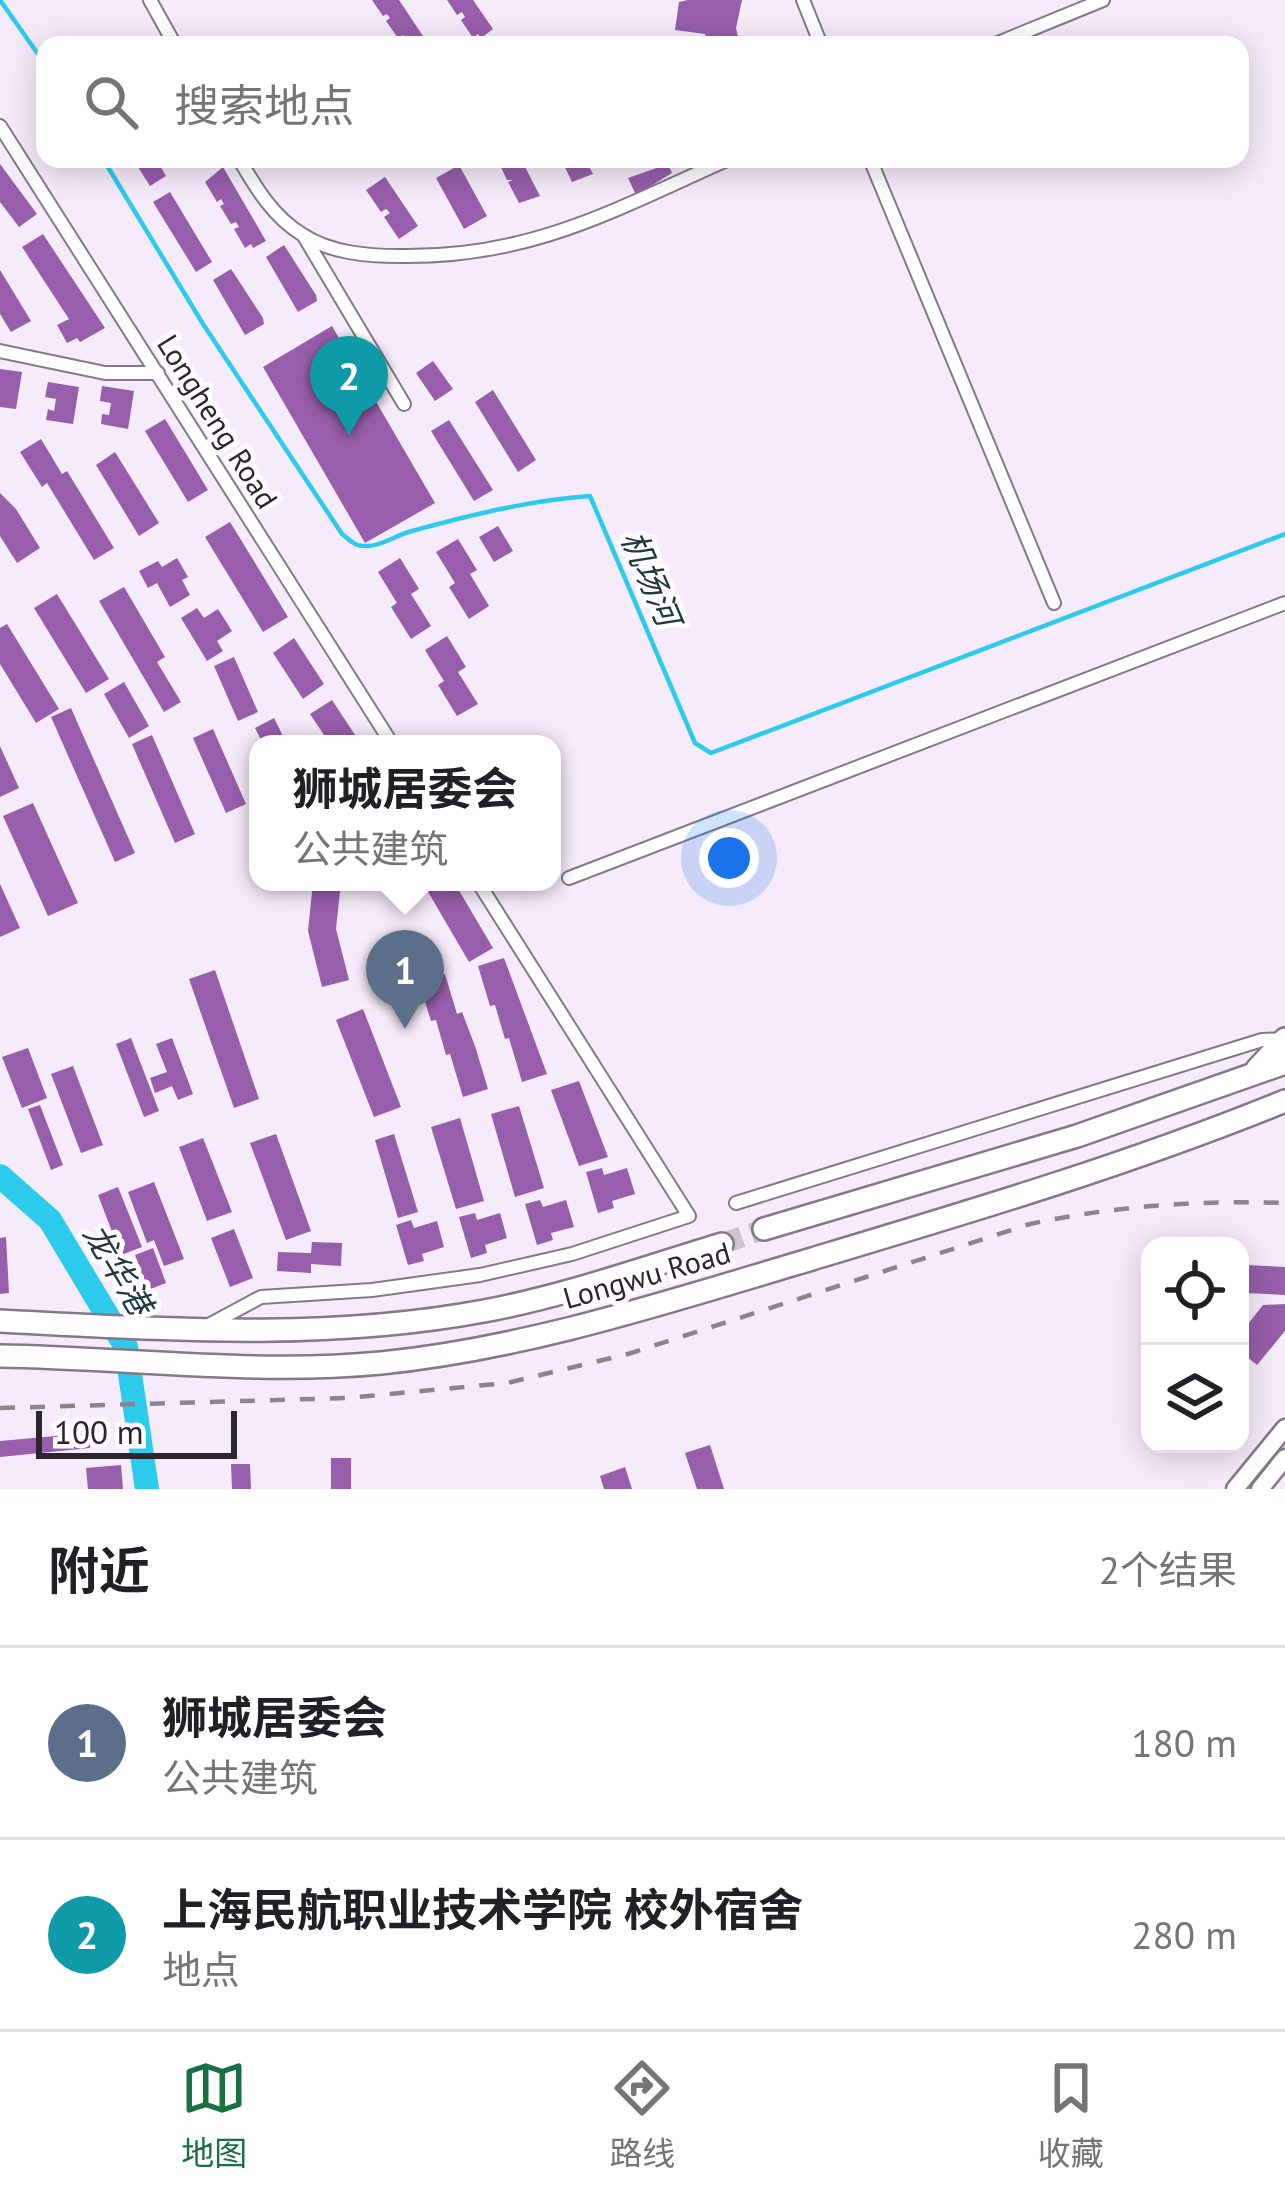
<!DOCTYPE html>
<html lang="zh">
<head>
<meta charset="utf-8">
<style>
  :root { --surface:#fff; --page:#f6f6f6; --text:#202124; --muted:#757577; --line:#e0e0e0; --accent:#1a7043 }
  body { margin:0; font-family:"PT Sans","Noto Sans SC",sans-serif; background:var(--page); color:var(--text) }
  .controls { position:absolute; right:36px; bottom:36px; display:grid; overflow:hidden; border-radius:24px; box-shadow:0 6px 30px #0003 }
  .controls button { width:108px; height:108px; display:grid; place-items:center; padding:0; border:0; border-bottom:3px solid var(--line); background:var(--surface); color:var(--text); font:60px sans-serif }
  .scale { position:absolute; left:36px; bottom:30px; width:201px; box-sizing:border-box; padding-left:12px; border:6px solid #2a262c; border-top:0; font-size:33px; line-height:42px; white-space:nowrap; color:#2a262c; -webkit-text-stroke:9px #fefcff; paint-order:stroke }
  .you { position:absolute; left:729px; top:858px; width:42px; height:42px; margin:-30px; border:9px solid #fff; border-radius:50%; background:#1a73e8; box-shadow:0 0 0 18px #1a73e833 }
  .badge { display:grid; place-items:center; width:78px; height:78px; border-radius:50%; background:var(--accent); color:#fff; font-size:39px; font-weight:700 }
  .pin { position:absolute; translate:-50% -99px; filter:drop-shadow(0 3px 6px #0008) }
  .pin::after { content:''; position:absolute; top:63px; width:42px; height:36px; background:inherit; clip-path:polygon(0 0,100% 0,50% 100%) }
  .popup { position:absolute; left:249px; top:735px; width:312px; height:156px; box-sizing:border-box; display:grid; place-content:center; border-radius:24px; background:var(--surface); filter:drop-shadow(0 3px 9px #0005); font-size:39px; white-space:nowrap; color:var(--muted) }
  .popup b { font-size:45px; color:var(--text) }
  .popup::after { content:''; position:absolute; left:50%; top:100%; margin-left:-24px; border:24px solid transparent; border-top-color:var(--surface) }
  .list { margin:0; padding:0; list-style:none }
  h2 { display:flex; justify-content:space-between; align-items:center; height:156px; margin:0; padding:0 48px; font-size:51px }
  h2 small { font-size:39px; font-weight:400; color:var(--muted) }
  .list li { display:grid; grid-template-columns:78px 1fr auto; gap:36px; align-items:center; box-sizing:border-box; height:192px; padding:0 48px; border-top:3px solid var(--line) }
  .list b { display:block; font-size:45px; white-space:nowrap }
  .list p { margin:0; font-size:39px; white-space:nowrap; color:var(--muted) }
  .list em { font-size:39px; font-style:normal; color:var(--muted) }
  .icon { flex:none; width:66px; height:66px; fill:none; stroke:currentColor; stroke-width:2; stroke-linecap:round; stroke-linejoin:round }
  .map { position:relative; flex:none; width:1285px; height:1489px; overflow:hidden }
  .search { position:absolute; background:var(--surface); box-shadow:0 6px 30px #0003; left:36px; right:36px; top:36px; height:132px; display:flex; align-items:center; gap:30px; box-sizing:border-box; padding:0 42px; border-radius:24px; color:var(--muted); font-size:45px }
  .sheet { height:540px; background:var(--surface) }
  nav { display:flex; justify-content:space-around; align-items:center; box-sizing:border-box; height:168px; border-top:3px solid var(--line); background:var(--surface); font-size:33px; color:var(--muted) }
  nav a { display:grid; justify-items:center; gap:6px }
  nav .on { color:var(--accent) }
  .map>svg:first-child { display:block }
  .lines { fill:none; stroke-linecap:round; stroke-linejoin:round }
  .stream { stroke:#2dcbeb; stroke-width:4.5 }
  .river { stroke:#2dcbeb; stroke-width:24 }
  .building { fill:#975eab }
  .primary-tunnel { stroke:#cdc4d1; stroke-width:21; stroke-dasharray:21 10; stroke-linecap:butt }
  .minor-casing { stroke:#837a86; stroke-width:16 }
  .tertiary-casing { stroke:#837a86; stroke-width:21 }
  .primary-casing { stroke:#837a86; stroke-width:26 }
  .minor { stroke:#fff; stroke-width:12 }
  .tertiary { stroke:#fff; stroke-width:16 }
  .primary { stroke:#fff; stroke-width:21 }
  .rail { stroke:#8b848e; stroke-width:4.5; stroke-dasharray:15 15; stroke-linecap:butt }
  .labels { text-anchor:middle; stroke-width:10; stroke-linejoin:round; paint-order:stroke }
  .street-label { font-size:30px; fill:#2a262c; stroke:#fefcff }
  .water-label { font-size:33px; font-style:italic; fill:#20383e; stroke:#fefcff }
</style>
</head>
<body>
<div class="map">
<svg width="1285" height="1489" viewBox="0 0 1285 1489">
  <rect width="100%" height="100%" fill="#f6ebfa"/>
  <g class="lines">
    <!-- stream -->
    <g class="stream">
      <path d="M0,0L45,64"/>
      <path d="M103,159L203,324L342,534C351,541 355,547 367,546C382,546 396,535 412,531C470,515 531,500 590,496L695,743L711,753L1285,534"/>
    </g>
    <!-- river -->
    <path class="river" d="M0,1176L50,1220L126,1347L147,1489"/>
  </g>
  <!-- building -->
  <g class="building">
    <path d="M372,0H399L429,45H398L406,40L403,35L398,38L386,21L390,18L387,14L383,16Z"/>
    <path d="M447,0H473L493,29L481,38L478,34L473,38L461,20L465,17L462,12L457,15Z"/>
    <path d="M688,0H742L736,28L740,45H707L705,34L675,30L679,2Z"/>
    <path d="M133,159H156L166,176L150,186Z"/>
    <path d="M497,159H521L540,196L519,203L508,182L513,180H507Z"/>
    <path d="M585,159L593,174L572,182L562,161Z"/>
    <path d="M0,164L37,214L19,227L0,202Z"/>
    <path d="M668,164L672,173L636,195L628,178Z"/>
    <path d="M459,165L487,216L464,229L436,178Z"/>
    <path d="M223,167L266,241L253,248L251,244L245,248L234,229L239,227L236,222L231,224L220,206L224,204L221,199L217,202L205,182Z"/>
    <path d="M385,177L418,226L399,239L384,217L390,213L386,209L381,212L366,190Z"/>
    <path d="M170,192L212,262L196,272L153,202Z"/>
    <path d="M43,234L105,328L80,342L77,338L67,343L57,325L69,319L22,247Z"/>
    <path d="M284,245L316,295L317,301L298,312L266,257Z"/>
    <path d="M231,269L263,318L264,324L245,335L213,280Z"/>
    <path d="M0,270L31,321L11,332L0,314Z"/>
    <path d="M332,326L435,503L365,543L263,367Z"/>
    <path d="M433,361L453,389L435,401L416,373Z"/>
    <path d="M0,369L22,372L16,409L0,407Z"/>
    <path d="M48,382L79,387L73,424L46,420L48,409L54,411L56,399L45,397Z"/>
    <path d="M102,386L134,391L128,429L101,424L102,414L109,415L111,403L100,401Z"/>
    <path d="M493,390L536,460L518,472L475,402Z"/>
    <path d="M165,419L208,490L188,502L145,431Z"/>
    <path d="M449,420L493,490L474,501L431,431Z"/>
    <path d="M41,439L62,474L67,471L114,548L94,560L47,483L42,487L20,452Z"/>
    <path d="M115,452L159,523L139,536L96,465Z"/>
    <path d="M0,493L16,509L40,548L17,563L0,536Z"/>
    <path d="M230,522L288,617L263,632L205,537Z"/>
    <path d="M498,526L513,551L494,562L479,537Z"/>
    <path d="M458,539L477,570L470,574L489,606L469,619L449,587L455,583L436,552Z"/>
    <path d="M177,558L188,577L182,580L190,595L170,607L157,583L148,588L139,571L158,561L162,567Z"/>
    <path d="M400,558L419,589L411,594L431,626L411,639L391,607L397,603L378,572Z"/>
    <path d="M124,587L165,657L157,662L181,702L164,712L99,601Z"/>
    <path d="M57,594L109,679L86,693L34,608Z"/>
    <path d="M197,608L204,618L218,609L232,631L217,641L223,651L207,661L181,618Z"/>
    <path d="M7,624L59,709L36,723L0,664V628Z"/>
    <path d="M447,636L466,667L458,672L478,704L457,716L438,685L444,681L425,650Z"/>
    <path d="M294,638L324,684L303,699L273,653Z"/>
    <path d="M234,657L258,712L238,721L214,666Z"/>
    <path d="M124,682L149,726L129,738L104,694Z"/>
    <path d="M332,700L361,744H330L310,714Z"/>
    <path d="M71,708L135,853L115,862L51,717Z"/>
    <path d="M274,718L287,744H263L255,728Z"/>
    <path d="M213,729L246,804L226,813L193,738Z"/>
    <path d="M152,735L195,834L175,843L132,744Z"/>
    <path d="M0,746L19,788L0,797Z"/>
    <path d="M33,803L78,903L48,916L3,816Z"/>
    <path d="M313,882H341L336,929L349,980L322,987L308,931Z"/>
    <path d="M440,882H454L493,948L469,962L427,890Z"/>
    <path d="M0,884L20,928L0,937Z"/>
    <path d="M504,958L547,1074L522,1082L509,1038L505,1039L495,1005L490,1006L478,966Z"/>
    <path d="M215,970L259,1099L234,1108L189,979Z"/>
    <path d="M445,974L457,1014L462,1012L475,1046L488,1089L463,1097L450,1054L446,1055L436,1020L431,1021L419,982Z"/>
    <path d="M363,1009L401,1107L374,1117L336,1020Z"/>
    <path d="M131,1038L159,1111L144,1117L116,1044Z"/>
    <path d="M172,1038L193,1094L178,1100L172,1086L155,1093L150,1078L167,1072L156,1044Z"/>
    <path d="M28,1048L47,1098L22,1108L2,1057Z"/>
    <path d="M73,1066L103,1145L81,1153L51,1074Z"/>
    <path d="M579,1081L608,1157L579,1166L551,1090Z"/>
    <path d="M40,1105L63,1165L51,1170L28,1109Z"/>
    <path d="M519,1106L544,1188L515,1197L491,1114Z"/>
    <path d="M460,1118L484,1201L456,1209L431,1127Z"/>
    <path d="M276,1134L311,1231L286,1240L250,1143Z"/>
    <path d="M394,1134L418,1212L398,1218L375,1140Z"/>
    <path d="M203,1138L232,1212L207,1221L179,1147Z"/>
    <path d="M602,1168L604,1175L627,1168L635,1194L612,1201L614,1208L598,1213L586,1172Z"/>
    <path d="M154,1182L184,1259L164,1266L154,1240L147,1243L128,1192Z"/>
    <path d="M118,1187L142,1247L121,1255L98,1195Z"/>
    <path d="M540,1200L543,1207L566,1200L574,1227L551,1233L553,1240L537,1245L525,1204Z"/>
    <path d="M475,1213L477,1220L500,1213L507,1238L485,1245L487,1253L471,1258L459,1217Z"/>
    <path d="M411,1220L414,1228L437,1221L444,1247L422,1254L424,1261L408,1265L396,1225Z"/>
    <path d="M234,1229L253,1278L230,1287L211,1238Z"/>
    <path d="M6,1237L9,1293L0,1294V1238Z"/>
    <path d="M312,1242L342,1243L341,1266L311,1264V1273L277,1271L278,1252L311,1253Z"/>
    <path d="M153,1248L166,1283L148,1290L135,1255Z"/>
    <path d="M1247,1265L1285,1267V1295L1245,1293Z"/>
    <path d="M1285,1304V1331L1257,1365L1240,1351V1334L1263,1305Z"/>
    <path d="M89,1433L90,1448L0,1457V1441Z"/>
    <path d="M710,1445L724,1489H697L685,1453Z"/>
    <rect x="331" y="1458" width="20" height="31"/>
    <path d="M231,1464H250L251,1489H232Z"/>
    <path d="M121,1465L123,1489H88L86,1468Z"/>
    <path d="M625,1467L632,1489H604L600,1476Z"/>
  </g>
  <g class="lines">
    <!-- primary-tunnel -->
    <path class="primary-tunnel" d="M722,1244L764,1229"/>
    <defs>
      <g id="minor">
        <path d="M150,0L175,45"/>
        <path d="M803,0L821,45"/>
        <path d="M993,45L1103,0"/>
        <path d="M0,126L392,744"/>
        <path d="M239,159C256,188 273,217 303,235C331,253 367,256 400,256C531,258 614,210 729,159"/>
        <path d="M870,159L1054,603"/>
        <path d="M305,238L404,404"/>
        <path d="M0,351L105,373H158"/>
        <path d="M569,878L1285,603"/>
        <path d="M736,1203L1262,1040L1285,1039"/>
        <path d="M205,1327L261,1297L372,1290L480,1275L572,1254L689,1216L478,882"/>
      </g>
      <g id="tertiary">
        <path d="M1235,1489L1285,1428"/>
        <path d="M1260,1489L1285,1458"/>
      </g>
      <g id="primary">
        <path d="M1257,1069L1285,1039"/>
        <path d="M764,1229L1077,1136L1285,1063"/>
        <path d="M0,1321C162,1329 323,1341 484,1311C565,1296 643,1268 722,1244"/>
        <path d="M0,1356C127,1358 254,1375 381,1363C529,1348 670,1301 812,1259C972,1211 1130,1164 1285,1101"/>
      </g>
    </defs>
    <!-- minor casing -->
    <use href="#minor" class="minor-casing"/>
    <!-- tertiary casing -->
    <use href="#tertiary" class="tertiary-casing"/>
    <!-- primary casing -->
    <use href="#primary" class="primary-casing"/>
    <!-- minor -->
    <use href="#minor" class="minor"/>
    <!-- tertiary -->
    <use href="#tertiary" class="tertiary"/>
    <!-- primary -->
    <use href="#primary" class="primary"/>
    <!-- rail -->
    <path class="rail" d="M0,1408L347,1398L507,1383L628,1354L1030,1224C1114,1206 1199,1200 1285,1203"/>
  </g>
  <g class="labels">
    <!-- street labels -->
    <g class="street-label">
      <text transform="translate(217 422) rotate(58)" y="10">Longheng Road</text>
      <text transform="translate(647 1276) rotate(-16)" y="10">Longwu Road</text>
    </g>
    <!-- water labels -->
    <g class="water-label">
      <text transform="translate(651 578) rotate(67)" y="12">机场河</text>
      <text transform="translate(118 1269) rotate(59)" y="12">龙华港</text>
    </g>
  </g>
</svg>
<div class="controls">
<button><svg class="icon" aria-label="locate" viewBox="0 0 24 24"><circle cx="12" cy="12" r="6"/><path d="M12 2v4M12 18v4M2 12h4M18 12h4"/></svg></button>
<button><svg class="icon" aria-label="layers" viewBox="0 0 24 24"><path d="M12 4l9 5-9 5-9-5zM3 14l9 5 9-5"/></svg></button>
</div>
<div class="scale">100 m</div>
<div class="you"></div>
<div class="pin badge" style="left:405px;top:1029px;background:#5c6f8a">1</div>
<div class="popup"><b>狮城居委会</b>公共建筑</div>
<div class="pin badge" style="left:349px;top:435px;background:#0f9aa8">2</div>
<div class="search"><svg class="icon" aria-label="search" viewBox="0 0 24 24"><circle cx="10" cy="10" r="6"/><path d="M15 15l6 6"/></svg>搜索地点</div>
</div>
<section class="sheet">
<h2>附近<small>2个结果</small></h2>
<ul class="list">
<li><span class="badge" style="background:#5c6f8a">1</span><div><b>狮城居委会</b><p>公共建筑</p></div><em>180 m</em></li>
<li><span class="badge" style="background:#0f9aa8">2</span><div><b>上海民航职业技术学院 校外宿舍</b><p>地点</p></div><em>280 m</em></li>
</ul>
</section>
<nav>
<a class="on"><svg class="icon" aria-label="map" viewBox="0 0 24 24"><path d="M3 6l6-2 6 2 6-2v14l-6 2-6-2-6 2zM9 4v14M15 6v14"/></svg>地图</a>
<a><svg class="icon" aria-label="directions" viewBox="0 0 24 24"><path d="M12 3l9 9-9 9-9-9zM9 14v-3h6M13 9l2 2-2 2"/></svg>路线</a>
<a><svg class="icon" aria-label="saved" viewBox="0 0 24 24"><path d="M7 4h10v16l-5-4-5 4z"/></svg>收藏</a>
</nav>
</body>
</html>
